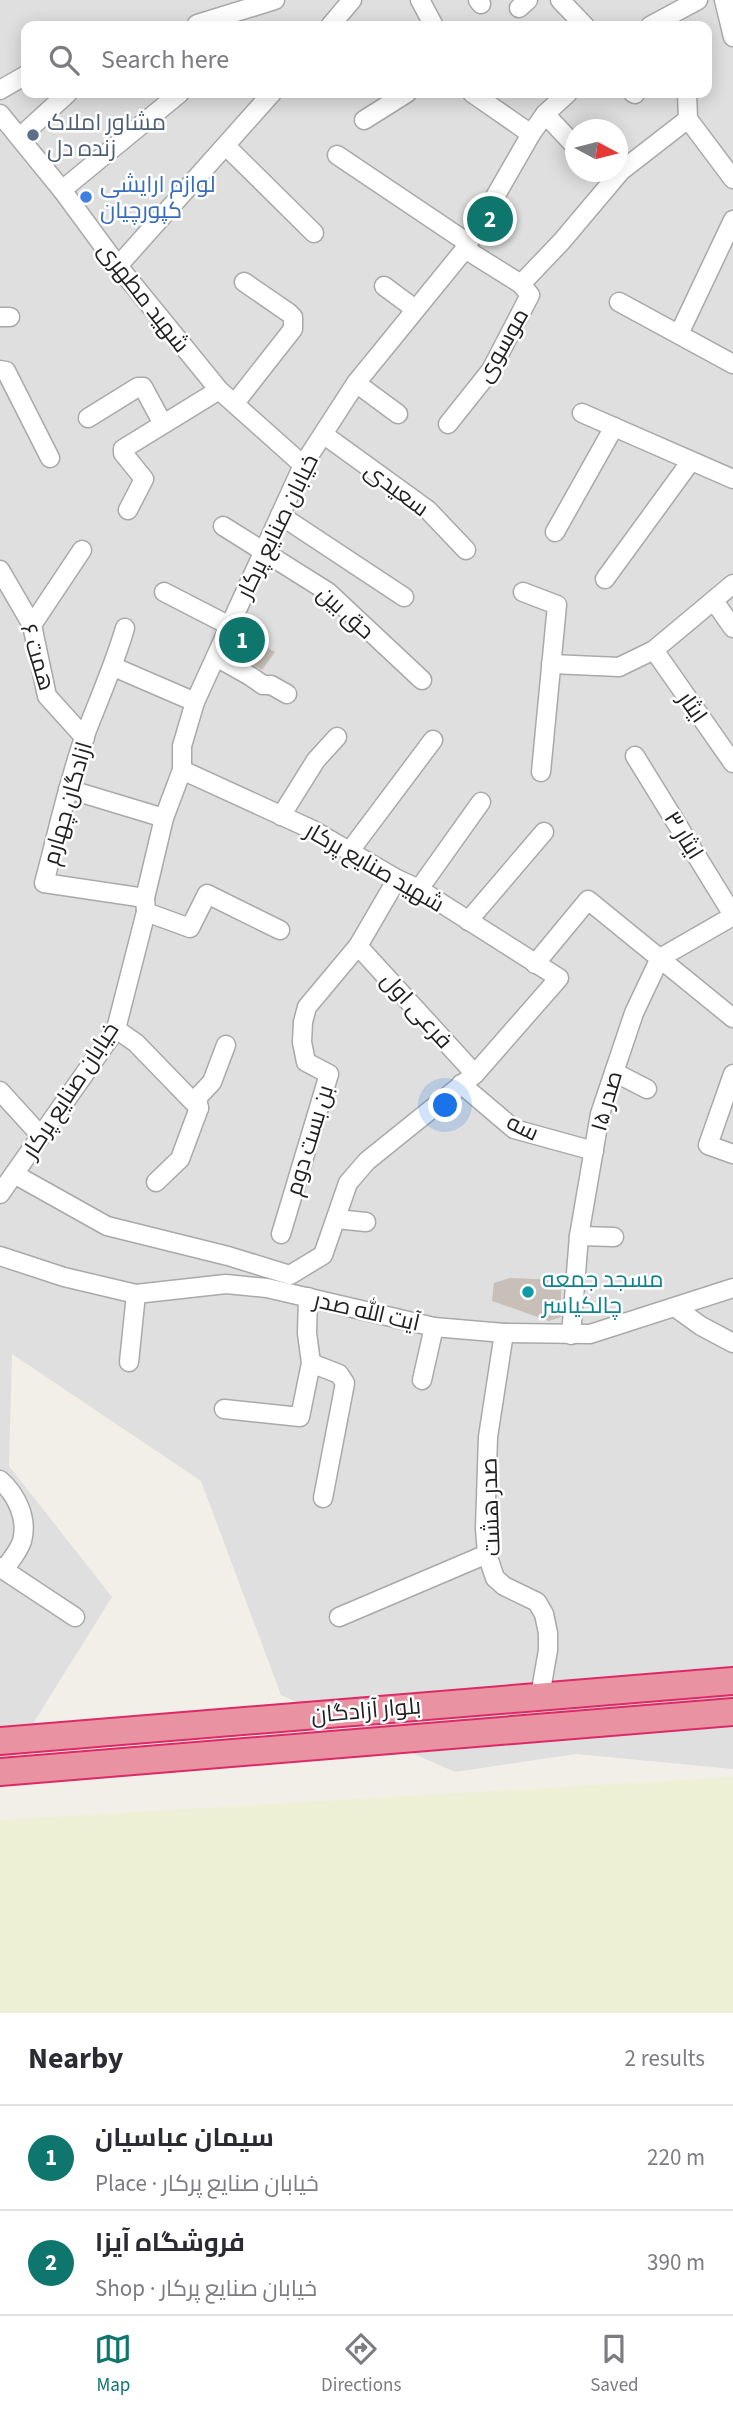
<!DOCTYPE html>
<html lang="en">
<head>
<meta charset="utf-8">
<style>
  :root { --surface:#fff; --page:#f2f2f3; --text:#2b2b33; --muted:#7c7c81; --line:#e1e1e2; --accent:#0f766e }
  body { margin:0; font-family:"Source Sans 3",Cairo,sans-serif; background:var(--page); color:var(--text) }
  .compass { position:absolute; left:565px; top:119px; width:63px; height:63px; border-radius:50%; background:var(--surface); box-shadow:0 4px 18px #0003; rotate:97deg }
  .you { position:absolute; left:446px; top:1106px; width:24px; height:24px; margin:-18px; border:5px solid #fff; border-radius:50%; background:#1a73e8; box-shadow:0 0 0 10px #1a73e833 }
  .badge { display:grid; place-items:center; width:46px; height:46px; border-radius:50%; background:var(--accent); color:#fff; font-size:23px; font-weight:700 }
  .pin { position:absolute; translate:-50% -50%; border:4px solid #fff; box-shadow:0 2px 7px #0006 }
  .list { margin:0; padding:0; list-style:none }
  h2 { display:flex; justify-content:space-between; align-items:center; height:91px; margin:0; padding:0 28px; font-size:30px }
  h2 small { font-size:23px; font-weight:400; color:var(--muted) }
  .list li { display:grid; grid-template-columns:46px 1fr auto; gap:21px; align-items:center; box-sizing:border-box; height:105px; padding:0 28px; border-top:2px solid var(--line) }
  .list b { display:block; font-size:26px; white-space:nowrap }
  .list p { margin:0; font-size:23px; white-space:nowrap; color:var(--muted) }
  .list em { font-size:23px; font-style:normal; color:var(--muted) }
  .icon { flex:none; width:38px; height:38px; fill:none; stroke:currentColor; stroke-width:2; stroke-linecap:round; stroke-linejoin:round }
  .map { position:relative; flex:none; width:733px; height:2013px; overflow:hidden }
  .search { position:absolute; background:var(--surface); box-shadow:0 4px 18px #0003; left:21px; right:21px; top:21px; height:77px; display:flex; align-items:center; gap:18px; box-sizing:border-box; padding:0 24px; border-radius:14px; color:var(--muted); font-size:26px }
  .sheet { height:301px; background:var(--surface) }
  nav { display:flex; justify-content:space-around; align-items:center; box-sizing:border-box; height:98px; border-top:2px solid var(--line); background:var(--surface); font-size:19px; color:var(--muted) }
  nav a { display:grid; justify-items:center; gap:4px }
  nav .on { color:var(--accent) }
  .map>svg:first-child { display:block }
  .residential { fill:#e0dfdf; fill-rule:evenodd }
  .farmland { fill:#eef0d5 }
  .building { fill:#c7bfb8 }
  .lines { fill:none; stroke-linecap:round; stroke-linejoin:round }
  .minor-casing { stroke:#a9a9a9; stroke-width:21 }
  .highway-casing { stroke:#dc2a67; stroke-width:30 }
  .minor { stroke:#fff; stroke-width:18 }
  .highway { stroke:#e892a2; stroke-width:26 }
  .service-dot { fill:#5c6f8a; stroke:#fff; stroke-width:2.5 }
  .shop-dot { fill:#3f7fe0; stroke:#fff; stroke-width:2.5 }
  .culture-dot { fill:#0f9aa8; stroke:#fff; stroke-width:2.5 }
  .labels { text-anchor:middle; stroke-width:5; stroke-linejoin:round; paint-order:stroke }
  .service-label { font-size:23px; fill:#4e5e75; stroke:#fff; text-anchor:start }
  .shop-label { font-size:23px; fill:#366cbe; stroke:#fff; text-anchor:start }
  .street-label { font-size:23px; fill:#222; stroke:#fff }
  .culture-label { font-size:23px; fill:#0d838f; stroke:#fff; text-anchor:start }
</style>
</head>
<body>
<div class="map">
<svg width="733" height="2013" viewBox="0 0 733 2013">
  <rect width="100%" height="100%" fill="#f2efe9"/>
  <!-- residential -->
  <path class="residential" d="M0,0H733V1769L576,1754L455,1772L281,1695L201,1481L12,1354L9,1466L112,1597L12,1757L0,1758ZM26,26H707V93H26ZM576,130H618V172H576Z"/>
  <!-- farmland -->
  <path class="farmland" d="M733,1777V2013H0V1820Z"/>
  <!-- building -->
  <g class="building">
    <path d="M240,631L275,652L262,670L230,652Z"/>
    <path d="M510,1278L561,1280V1317L549,1321L492,1301L494,1283Z"/>
  </g>
  <g class="lines">
    <defs>
      <g id="minor">
        <path d="M420,0L434,26"/>
        <path d="M478,0L481,4"/>
        <path d="M560,0L585,26"/>
        <path d="M724,0L733,37"/>
        <path d="M519,8L528,0"/>
        <path d="M197,24L275,0"/>
        <path d="M330,26L352,0"/>
        <path d="M650,26L698,0"/>
        <path d="M0,90L26,75"/>
        <path d="M472,93L531,134"/>
        <path d="M633,93L635,94"/>
        <path d="M687,93L688,119L733,179"/>
        <path d="M0,114L62,190L118,266L219,390L303,465"/>
        <path d="M545,114L576,147"/>
        <path d="M364,120L407,93"/>
        <path d="M20,137L68,93"/>
        <path d="M226,146L314,233"/>
        <path d="M337,155L468,243"/>
        <path d="M62,190L180,93"/>
        <path d="M118,266L272,93"/>
        <path d="M521,284L562,241L621,171L688,119"/>
        <path d="M384,286L415,309"/>
        <path d="M619,302L733,364"/>
        <path d="M0,317H10"/>
        <path d="M679,334L733,220"/>
        <path d="M0,370L6,371L50,458"/>
        <path d="M356,383L398,414"/>
        <path d="M235,403L293,329V317L289,313L244,282"/>
        <path d="M582,413L733,479"/>
        <path d="M88,418L138,387H143L163,424"/>
        <path d="M448,424L491,370L530,295L521,284L465,249"/>
        <path d="M323,434L428,510L466,550"/>
        <path d="M128,510L144,479L123,453V449L219,390"/>
        <path d="M280,515L404,597"/>
        <path d="M223,526L328,592L422,680"/>
        <path d="M555,532L614,427"/>
        <path d="M0,570L32,625L47,696L85,738"/>
        <path d="M605,579L691,461"/>
        <path d="M164,592L230,626"/>
        <path d="M523,592L557,605L541,772"/>
        <path d="M714,601L733,628"/>
        <path d="M32,625L82,550"/>
        <path d="M125,628C114,666 98,701 84,738C67,786 57,835 44,883L145,898"/>
        <path d="M654,650L733,763"/>
        <path d="M216,657L250,676L263,685H271L287,694"/>
        <path d="M551,664L619,667L654,650L733,584"/>
        <path d="M114,667L195,702"/>
        <path d="M635,756L733,915"/>
        <path d="M68,789L164,818"/>
        <path d="M281,816L316,760L337,737"/>
        <path d="M349,852L433,740"/>
        <path d="M419,889L481,802"/>
        <path d="M146,912L190,928L207,894L280,930"/>
        <path d="M468,921L544,832"/>
        <path d="M358,946L475,1074"/>
        <path d="M535,964L588,900L733,1018"/>
        <path d="M116,1029L136,1043L199,1108"/>
        <path d="M614,1072L647,1089"/>
        <path d="M733,1074L708,1145L733,1154"/>
        <path d="M461,1084L514,1129L594,1151"/>
        <path d="M0,1091L41,1136"/>
        <path d="M14,1174L107,1226L228,1256L290,1275L323,1255L348,1183L367,1161L475,1074L559,978L419,889L397,879L313,830L182,770"/>
        <path d="M156,1182L180,1159L199,1108L197,1098L212,1082L226,1045"/>
        <path d="M0,1194L116,1029L146,912L145,898L164,818L182,770V746L195,702L303,465L356,383L465,249L531,134L545,114L568,93"/>
        <path d="M336,1219L366,1222"/>
        <path d="M281,1234L329,1074L306,1062L302,1042L303,1022L307,1007L358,946L397,879"/>
        <path d="M579,1236L614,1237"/>
        <path d="M0,1256L64,1277L136,1294L226,1284L267,1288L434,1327L504,1333L590,1334L733,1288"/>
        <path d="M676,1308L701,1326L733,1343"/>
        <path d="M504,1333L488,1437L485,1528L487,1554L495,1578L504,1586L537,1602L544,1614L548,1633V1650L540,1696"/>
        <path d="M571,1335L579,1236L600,1114L634,1013L660,958L733,916"/>
        <path d="M129,1362L136,1294"/>
        <path d="M311,1363L339,1374L345,1383L323,1498"/>
        <path d="M422,1380L434,1327"/>
        <path d="M224,1409L300,1417L311,1363L307,1333L308,1297"/>
        <path d="M0,1480C17,1495 28,1519 22,1541C19,1551 10,1561 4,1570L0,1567"/>
        <path d="M4,1570L75,1617"/>
        <path d="M339,1617L487,1554"/>
      </g>
      <g id="highway">
        <path d="M0,1741L733,1681"/>
        <path d="M0,1772L733,1712"/>
      </g>
    </defs>
    <!-- minor casing -->
    <use href="#minor" class="minor-casing"/>
    <!-- highway casing -->
    <use href="#highway" class="highway-casing"/>
    <!-- minor -->
    <use href="#minor" class="minor"/>
    <!-- highway -->
    <use href="#highway" class="highway"/>
  </g>
  <!-- markers -->
  <circle class="service-dot" cx="33" cy="135" r="7"/>
  <circle class="shop-dot" cx="86" cy="197" r="7"/>
  <circle class="culture-dot" cx="528" cy="1292" r="7"/>
  <g class="labels">
    <!-- service labels -->
    <g class="service-label">
      <text x="47" y="130">مشاور املاک<tspan x="47" dy="26">زنده دل</tspan></text>
    </g>
    <!-- shop labels -->
    <g class="shop-label">
      <text x="100" y="192">لوازم ارایشی<tspan x="100" dy="26">کپورچیان</tspan></text>
    </g>
    <!-- street labels -->
    <g class="street-label">
      <text transform="translate(144 297) rotate(52)" y="8">شهید مطهری</text>
      <text transform="translate(502 345) rotate(-60)" y="8">موسوی</text>
      <text transform="translate(397 489) rotate(37)" y="8">سعیدی</text>
      <text transform="translate(277 526) rotate(-64)" y="8">خیابان صنایع پرکار</text>
      <text transform="translate(346 612) rotate(42)" y="8">حق بین</text>
      <text transform="translate(38 657) rotate(73)" y="8">همت ۶</text>
      <text transform="translate(693 707) rotate(55)" y="8">ایثار</text>
      <text transform="translate(67 803) rotate(-74)" y="8">ازادگان چهارم</text>
      <text transform="translate(684 835) rotate(58)" y="8">ایثار ۳</text>
      <text transform="translate(375 867) rotate(30)" y="8">شهید صنایع پرکار</text>
      <text transform="translate(417 1010) rotate(48)" y="8">فرعی اول</text>
      <text transform="translate(70 1090) rotate(-57)" y="8">خیابان صنایع پرکار</text>
      <text transform="translate(606 1101) rotate(-74)" y="8">صدر ۱۵</text>
      <text transform="translate(523 1127) rotate(26)" y="8">سه</text>
      <text transform="translate(309 1140) rotate(-73)" y="8">بن بست دوم</text>
      <text transform="translate(367 1311) rotate(13)" y="8">آیت الله صدر</text>
      <text transform="translate(490 1507) rotate(-92)" y="8">صدر هشت</text>
      <text transform="translate(366 1710) rotate(-5)" y="8">بلوار آزادگان</text>
    </g>
    <!-- culture labels -->
    <g class="culture-label">
      <text x="542" y="1287">مسجد جمعه<tspan x="542" dy="26">چالکیاسر</tspan></text>
    </g>
  </g>
</svg>
<svg class="compass" viewBox="-18 -18 36 36"><path d="M0-13l5 13h-10z" fill="#e53935"/><path d="M0 13l5-13h-10z" fill="#7c7c81"/></svg>
<div class="you"></div>
<div class="pin badge" style="left:242px;top:640px">1</div>
<div class="pin badge" style="left:490px;top:219px">2</div>
<div class="search"><svg class="icon" aria-label="search" viewBox="0 0 24 24"><circle cx="10" cy="10" r="6"/><path d="M15 15l6 6"/></svg>Search here</div>
</div>
<section class="sheet">
<h2>Nearby<small>2 results</small></h2>
<ul class="list">
<li><span class="badge">1</span><div><b>سیمان عباسیان</b><p>Place · خیابان صنایع پرکار</p></div><em>220 m</em></li>
<li><span class="badge">2</span><div><b>فروشگاه آیزا</b><p>Shop · خیابان صنایع پرکار</p></div><em>390 m</em></li>
</ul>
</section>
<nav>
<a class="on"><svg class="icon" aria-label="map" viewBox="0 0 24 24"><path d="M3 6l6-2 6 2 6-2v14l-6 2-6-2-6 2zM9 4v14M15 6v14"/></svg>Map</a>
<a><svg class="icon" aria-label="directions" viewBox="0 0 24 24"><path d="M12 3l9 9-9 9-9-9zM9 14v-3h6M13 9l2 2-2 2"/></svg>Directions</a>
<a><svg class="icon" aria-label="saved" viewBox="0 0 24 24"><path d="M7 4h10v16l-5-4-5 4z"/></svg>Saved</a>
</nav>
</body>
</html>
